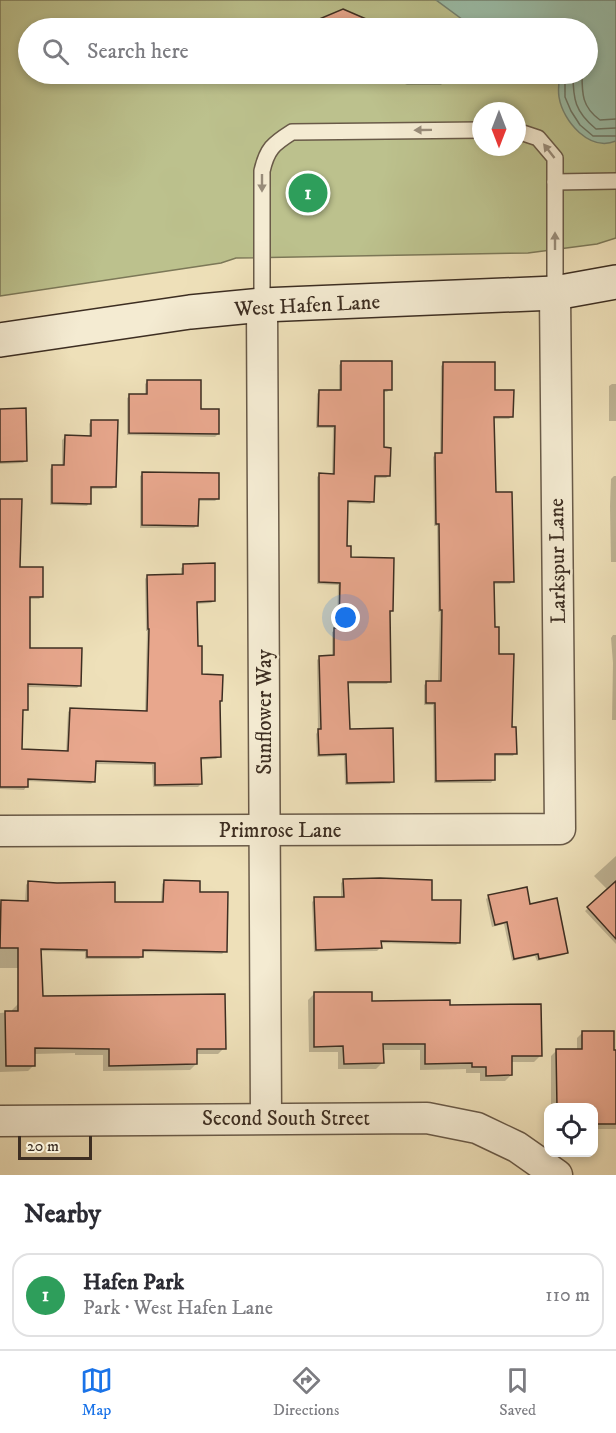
<!DOCTYPE html>
<html lang="en">
<head>
<meta charset="utf-8">
<style>
  :root { --surface:#fff; --page:#f7f7f7; --text:#2b2b33; --muted:#7c7c81; --line:#e1e1e2; --accent:#1a73e8 }
  body { margin:0; font-family:"IM FELL DW Pica",serif; background:var(--page); color:var(--text) }
  .controls { position:absolute; right:18px; bottom:18px; display:grid; overflow:hidden; border-radius:12px; box-shadow:0 3px 9px #0003 }
  .controls button { width:54px; height:54px; display:grid; place-items:center; padding:0; border:0; border-bottom:2px solid var(--line); background:var(--surface); color:var(--text); font:30px sans-serif }
  .compass { position:absolute; left:472px; top:102px; width:54px; height:54px; border-radius:50%; background:var(--surface); box-shadow:0 3px 9px #0003; rotate:180deg }
  .scale { position:absolute; left:18px; bottom:15px; width:74px; box-sizing:border-box; padding-left:6px; border:3px solid #3d2e22; border-top:0; font-size:16px; line-height:21px; white-space:nowrap; color:#3d2e22; -webkit-text-stroke:4px #f4ebd2; paint-order:stroke }
  .you { position:absolute; left:346px; top:618px; width:21px; height:21px; margin:-15px; border:4px solid #fff; border-radius:50%; background:#1a73e8; box-shadow:0 0 0 9px #1a73e833 }
  .badge { display:grid; place-items:center; width:39px; height:39px; border-radius:50%; background:var(--accent); color:#fff; font-size:20px; font-weight:700 }
  .pin { position:absolute; translate:-50% -50%; border:3px solid #fff; box-shadow:0 2px 6px #0006 }
  .list { margin:0; padding:0; list-style:none }
  h2 { display:flex; justify-content:space-between; align-items:center; height:78px; margin:0; padding:0 24px; font-size:26px }
  h2 small { font-size:20px; font-weight:400; color:var(--muted) }
  .list li { display:grid; grid-template-columns:39px 1fr auto; gap:18px; align-items:center; box-sizing:border-box; height:84px; margin:0 12px 12px; padding:0 12px; border:2px solid var(--line); border-radius:18px }
  .list b { display:block; font-size:22px; white-space:nowrap }
  .list p { margin:0; font-size:20px; white-space:nowrap; color:var(--muted) }
  .list em { font-size:20px; font-style:normal; color:var(--muted) }
  .icon { flex:none; width:33px; height:33px; fill:none; stroke:currentColor; stroke-width:2; stroke-linecap:round; stroke-linejoin:round }
  .map { position:relative; flex:none; width:616px; height:1175px; overflow:hidden }
  .search { position:absolute; background:var(--surface); box-shadow:0 3px 9px #0003; left:18px; right:18px; top:18px; height:66px; display:flex; align-items:center; gap:15px; box-sizing:border-box; padding:0 21px; border-radius:33px; color:var(--muted); font-size:22px }
  .sheet { height:174px; background:var(--surface) }
  nav { display:flex; justify-content:space-around; align-items:center; box-sizing:border-box; height:84px; border-top:2px solid var(--line); background:var(--surface); font-size:16px; color:var(--muted) }
  nav a { display:grid; justify-items:center; gap:3px }
  nav .on { color:var(--accent) }
  .map>svg:first-child { display:block }
  .green { fill:#bcc18d; stroke:#7c7858; stroke-width:1.5; fill-rule:evenodd }
  .water { fill:#9bbea9; stroke:#758473; stroke-width:1.5 }
  .shadow { fill:#0003 }
  .lines { fill:none; stroke-linecap:round; stroke-linejoin:round }
  .shore { stroke:#6c7666; stroke-width:1.5 }
  .building { fill:#e8a78d; stroke:#3d2e22; stroke-width:1.5 }
  .service-casing { stroke:#695a48; stroke-width:18 }
  .minor-casing { stroke:#695a48; stroke-width:33 }
  .secondary-casing { stroke:#3d2e22; stroke-width:36 }
  .service { stroke:#f4ebd2; stroke-width:15 }
  .minor { stroke:#f4ebd2; stroke-width:30 }
  .secondary { stroke:#f4ebd2; stroke-width:33 }
  .oneway { fill:#988c7a }
  .labels { text-anchor:middle; stroke-width:4.5; stroke-linejoin:round; paint-order:stroke }
  .street-label { font-size:21px; fill:#3d2e22; stroke:#f4ebd2 }
</style>
</head>
<body>
<div class="map">
<svg width="616" height="1175" viewBox="0 0 616 1175">
  <rect width="100%" height="100%" fill="#eee0b9"/>
  <filter id="stains"><feTurbulence type="fractalNoise" baseFrequency=".00333" numOctaves="4"/><feColorMatrix values="0 0 0 0 .2 0 0 0 0 .09 0 0 0 0 .02 0 0 0 .5 -.17"/></filter>
  <radialGradient id="worn" r=".72"><stop offset=".6" stop-color="#630" stop-opacity="0"/><stop offset="1" stop-color="#630" stop-opacity=".3"/></radialGradient>
  <!-- green -->
  <path class="green" d="M0,0H616V238L597,244L528,253L236,258L221,263L0,296ZM28,28H588V74H28ZM481,111H517V147H481Z"/>
  <!-- water -->
  <path class="water" d="M436,0H616V141C590,152 563,122 559,97C558,90 559,80 560,74H588V28H474Z"/>
  <!-- shadow -->
  <g class="shadow">
    <path d="M396,74H447V79L441,85H407L397,80Z"/>
    <path d="M342,362L390,389L387,392H383V449L389,475L386,478H373V501L370,504L347,503L345,548L349,559L391,610L388,613L389,681L387,684H347L348,730L392,781L390,784L345,785L344,756L317,757L316,734L318,731L317,660L320,657H332V632L337,629L338,585L317,584V477L319,475H332L333,428H316L317,394L319,391L339,392V365Z"/>
    <path d="M444,363L494,392L512,416L509,419H493L495,494L512,581L510,584H493V629L515,753L513,756H493V780L491,783H434L433,705H424V685L427,682H438L440,612H438L437,526H434L433,457L436,454H440L441,366Z"/>
    <path d="M148,381L199,411L218,434L215,437L127,435V398L130,396H145V384Z"/>
    <path d="M612,384H616V421H609V386Z"/>
    <path d="M0,411L26,460L23,463L0,464Z"/>
    <path d="M91,421L115,486L112,489H90L89,503L87,506L50,505V469L53,466H62V440L65,437H89V424Z"/>
    <path d="M143,474L218,498L215,501H197V525L194,528H140V476Z"/>
    <path d="M614,476H616V562H611L610,506L611,479Z"/>
    <path d="M0,501L19,569L42,596L39,599H29V649L80,685L77,688L27,687V709L21,712L20,751L66,753L68,712L71,709L145,713L147,631H146L145,579L147,576H181V568L184,566L214,601L211,603L196,604V647L200,676L221,700L218,703L219,757L216,759L200,760L201,784L198,787H153L152,765L95,764L94,781L91,784L27,781L26,787L24,790L0,789Z"/>
    <path d="M613,635H616V720H612L613,663L611,638Z"/>
    <path d="M616,856V944L585,911L608,890L594,876Z"/>
    <path d="M344,880L430,901L459,942L456,945L380,943V948L377,951L314,952L312,902L315,899L341,898V883Z"/>
    <path d="M28,882L114,904H161L162,884L164,882L198,893L225,951L222,954L142,952V956L139,959H85V952L40,951L38,968H0V903L25,902L26,885Z"/>
    <path d="M489,896L529,906L567,952L564,955L537,961L535,956L512,961L504,924L492,927L486,899Z"/>
    <path d="M314,994L370,1002L449,1006L540,1056L534,1062H511V1075L505,1081H480V1073H466V1069L420,1070V1050H382V1063L376,1069H338V1052H309L308,1000Z"/>
    <path d="M18,1004L224,1048L218,1054H196V1064L190,1070L103,1071V1055H75V1053L34,1054V1065L28,1071L0,1072V1013L12,1012V1010Z"/>
    <path d="M582,1033L612,1051H616V1129H594V1108H551V1056L557,1050H577V1038Z"/>
  </g>
  <g class="lines">
    <!-- shore -->
    <g class="shore">
      <path d="M565,74V97L571,111L580,125L593,136H616"/>
      <path d="M573,74C573,99 575,112 596,129L616,128"/>
      <path d="M582,74C582,94 582,107 600,120L616,119"/>
    </g>
  </g>
  <!-- building -->
  <g class="building">
    <path d="M343,9L387,28H298Z"/>
    <path d="M341,361H392V390H384V447L391,448L390,476H375L374,502L348,501L347,546H351V557L394,558L393,611H390L391,682H348L350,729L393,728L394,782L347,783L346,754L319,755L318,729H321L319,656L334,655V628H339L340,583L319,582V473L334,474L335,426H318L319,390H341Z"/>
    <path d="M443,362H495V390H514L513,417H494L496,492H512L514,582H494L495,627H499V654H514L512,727H516L517,754H495V780L436,781L435,703H426V681H441L442,610H440L439,524H436L435,453H442Z"/>
    <path d="M147,380H201V409H219V434L129,433V394H147Z"/>
    <path d="M26,408L27,461L0,462V409Z"/>
    <path d="M91,420H118L116,487H91V504L52,503V465H64L65,435L91,436Z"/>
    <path d="M142,472L219,473V499H199L198,526L142,525Z"/>
    <path d="M0,499H22L20,567H43V597H30V648H82L81,686L28,684V710H23L22,749L68,751L70,708L147,711L149,629H148L147,575L183,574V564L215,563V601L197,602L198,646H202V674L223,675L222,701H220L221,757L201,758L202,784L155,785V763L96,761L95,782L28,779V787H0Z"/>
    <path d="M380,878L432,880V900H461L460,943L381,941L382,948L316,950L314,897H344L343,879Z"/>
    <path d="M164,880L200,881V892H228L227,952L143,950V957H87V950L41,949L43,996L225,994L226,1049H197V1064L109,1066V1049L35,1048V1066H6L5,1011H18V948H0L1,900L28,901V881L57,883L115,882V902H163Z"/>
    <path d="M616,881V939L587,907Z"/>
    <path d="M527,887L530,904L557,898L568,953L539,959L538,954L514,959L507,922L495,925L488,895Z"/>
    <path d="M314,992H372V1001L450,1000V1005L541,1004L542,1056H512V1075L486,1076V1067H472V1063L425,1064V1044H383L384,1063L344,1064L343,1046L314,1047Z"/>
    <path d="M582,1031H614V1050H616V1124H594V1107H557L556,1049H582Z"/>
  </g>
  <g class="lines">
    <defs>
      <g id="service">
        <path d="M517,131L538,138L555,158V293"/>
        <path d="M555,182L616,181"/>
        <path d="M262,305V171C267,149 273,144 292,132L481,130"/>
      </g>
      <g id="minor">
        <path d="M262,305L266,1118"/>
        <path d="M0,831L560,829L555,293"/>
        <path d="M0,1121L427,1118L477,1128L517,1147L557,1175"/>
      </g>
      <path id="secondary" d="M0,340L190,312L262,305L555,293L616,282"/>
    </defs>
    <!-- service casing -->
    <use href="#service" class="service-casing"/>
    <!-- minor casing -->
    <use href="#minor" class="minor-casing"/>
    <!-- secondary casing -->
    <use href="#secondary" class="secondary-casing"/>
    <!-- service -->
    <use href="#service" class="service"/>
    <!-- minor -->
    <use href="#minor" class="minor"/>
    <!-- secondary -->
    <use href="#secondary" class="secondary"/>
  </g>
  <!-- one-way arrows -->
  <defs><path id="oneway-solid" d="M-6-.8H1V-3.2L6.5 0L1 3.2V.8H-6Z" transform="scale(1.5)"/></defs>
  <g class="oneway">
    <use href="#oneway-solid" transform="translate(423 130) rotate(179)"/>
    <use href="#oneway-solid" transform="translate(549 151) rotate(-128)"/>
    <use href="#oneway-solid" transform="translate(262 183) rotate(90)"/>
    <use href="#oneway-solid" transform="translate(555 241) rotate(-90)"/>
  </g>
  <g class="labels">
    <!-- street labels -->
    <g class="street-label">
      <text transform="translate(307 305) rotate(-3)" y="7">West Hafen Lane</text>
      <text transform="translate(557 561) rotate(-91)" y="7">Larkspur Lane</text>
      <text transform="translate(264 712) rotate(-90)" y="7">Sunflower Way</text>
      <text x="280" y="837">Primrose Lane</text>
      <text x="286" y="1125">Second South Street</text>
    </g>
  </g>
  <rect width="100%" height="100%" filter="url(#stains)"/>
  <rect width="100%" height="100%" fill="url(#worn)"/>
</svg>
<div class="controls">
<button><svg class="icon" aria-label="locate" viewBox="0 0 24 24"><circle cx="12" cy="12" r="6"/><path d="M12 2v4M12 18v4M2 12h4M18 12h4"/></svg></button>
</div>
<svg class="compass" viewBox="-18 -18 36 36"><path d="M0-13l5 13h-10z" fill="#e53935"/><path d="M0 13l5-13h-10z" fill="#7c7c81"/></svg>
<div class="scale">20 m</div>
<div class="you"></div>
<div class="pin badge" style="left:308px;top:193px;background:#2e9e5b">1</div>
<div class="search"><svg class="icon" aria-label="search" viewBox="0 0 24 24"><circle cx="10" cy="10" r="6"/><path d="M15 15l6 6"/></svg>Search here</div>
</div>
<section class="sheet">
<h2>Nearby<small></small></h2>
<ul class="list">
<li><span class="badge" style="background:#2e9e5b">1</span><div><b>Hafen Park</b><p>Park · West Hafen Lane</p></div><em>110 m</em></li>
</ul>
</section>
<nav>
<a class="on"><svg class="icon" aria-label="map" viewBox="0 0 24 24"><path d="M3 6l6-2 6 2 6-2v14l-6 2-6-2-6 2zM9 4v14M15 6v14"/></svg>Map</a>
<a><svg class="icon" aria-label="directions" viewBox="0 0 24 24"><path d="M12 3l9 9-9 9-9-9zM9 14v-3h6M13 9l2 2-2 2"/></svg>Directions</a>
<a><svg class="icon" aria-label="saved" viewBox="0 0 24 24"><path d="M7 4h10v16l-5-4-5 4z"/></svg>Saved</a>
</nav>
</body>
</html>
